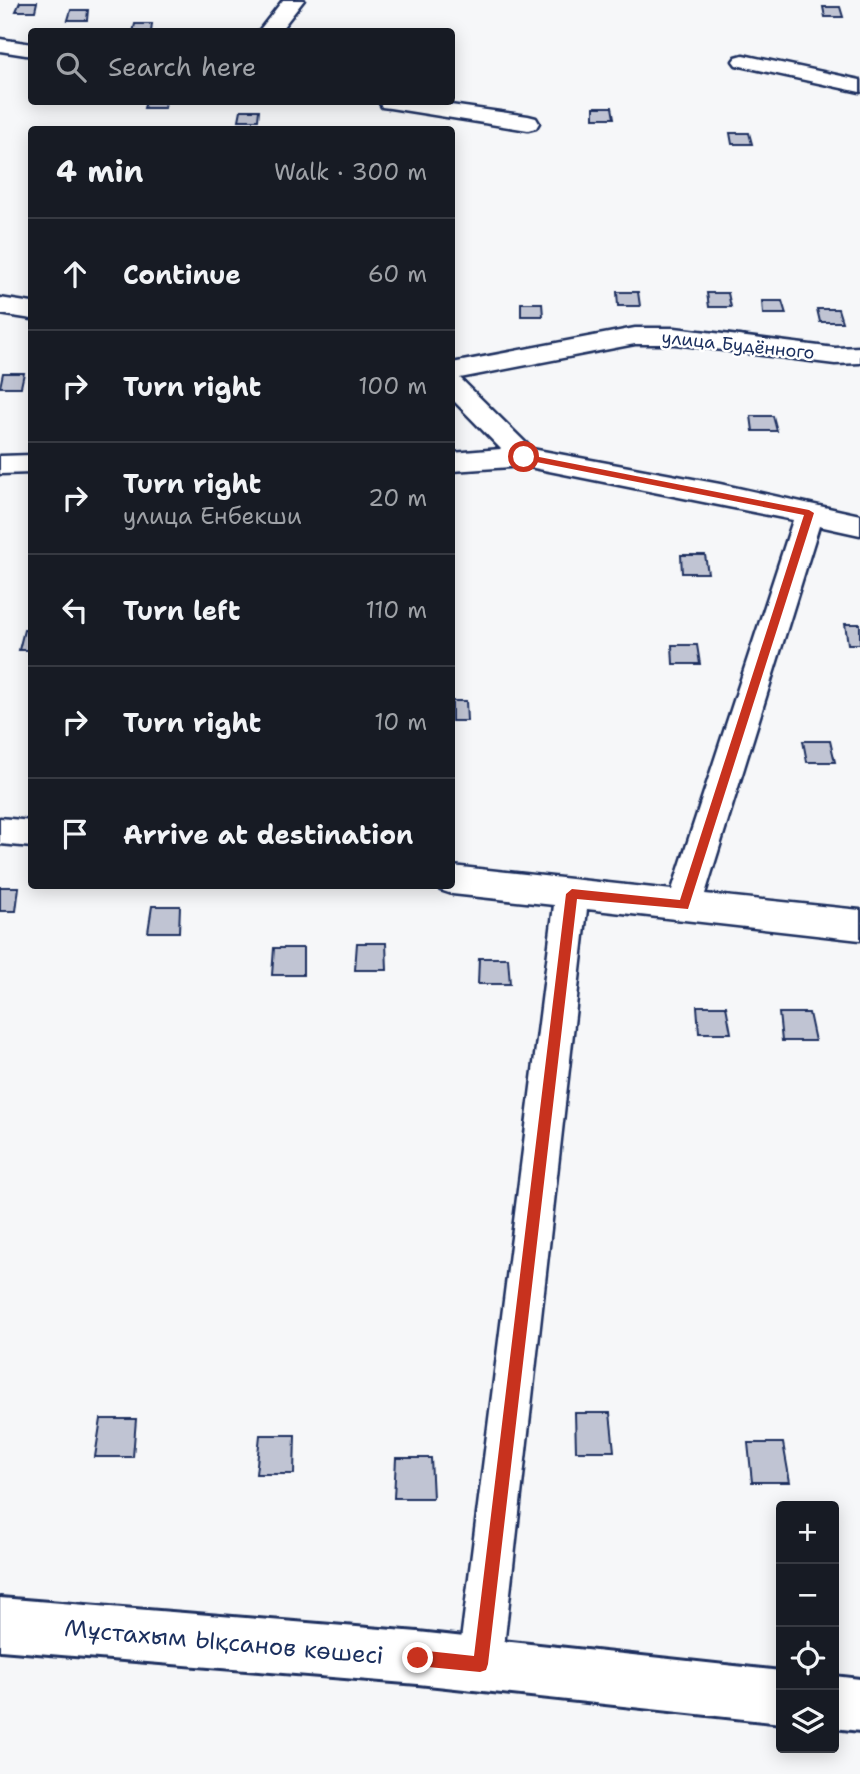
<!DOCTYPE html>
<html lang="en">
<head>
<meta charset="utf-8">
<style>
  :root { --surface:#171b24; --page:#20242c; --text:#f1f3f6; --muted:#9ea1a6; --line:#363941 }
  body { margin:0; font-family:"Shantell Sans",sans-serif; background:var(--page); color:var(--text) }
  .controls { position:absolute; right:21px; bottom:21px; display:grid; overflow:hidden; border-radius:7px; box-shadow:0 4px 18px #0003 }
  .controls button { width:63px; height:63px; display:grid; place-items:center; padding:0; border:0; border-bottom:2px solid var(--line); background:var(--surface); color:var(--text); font:35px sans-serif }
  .stop { position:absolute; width:21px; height:21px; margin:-16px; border:5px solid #c8321e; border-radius:50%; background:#fff }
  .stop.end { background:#c8321e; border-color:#fff; box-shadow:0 2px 7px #0008 }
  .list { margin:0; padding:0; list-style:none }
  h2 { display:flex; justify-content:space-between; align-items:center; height:91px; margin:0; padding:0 28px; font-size:30px }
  h2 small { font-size:23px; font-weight:400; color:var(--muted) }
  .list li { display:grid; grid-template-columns:46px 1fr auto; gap:21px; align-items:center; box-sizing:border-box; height:112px; padding:0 28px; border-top:2px solid var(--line) }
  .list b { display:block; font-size:26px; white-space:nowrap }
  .list p { margin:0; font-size:23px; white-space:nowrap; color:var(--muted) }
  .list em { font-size:23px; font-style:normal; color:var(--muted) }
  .icon { flex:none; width:38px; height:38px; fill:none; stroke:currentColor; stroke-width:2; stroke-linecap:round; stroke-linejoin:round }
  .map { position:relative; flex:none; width:860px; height:1774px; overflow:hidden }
  .search { position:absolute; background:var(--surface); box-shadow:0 4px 18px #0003; left:28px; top:28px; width:427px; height:77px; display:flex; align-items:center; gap:18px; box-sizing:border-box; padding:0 24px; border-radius:7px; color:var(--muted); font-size:26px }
  .panel { position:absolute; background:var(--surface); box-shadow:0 4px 18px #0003; left:28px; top:126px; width:427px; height:763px; border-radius:7px }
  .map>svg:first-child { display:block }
  .building { fill:#c0c4d3; stroke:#1b2f5e; stroke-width:2 }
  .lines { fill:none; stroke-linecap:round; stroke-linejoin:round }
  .minor-casing { stroke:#1b2f5e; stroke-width:5 }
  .secondary-casing { stroke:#1b2f5e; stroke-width:6 }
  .minor { fill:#fff; fill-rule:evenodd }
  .secondary { fill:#fff; fill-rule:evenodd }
  .route { fill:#c8321e }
  .labels { text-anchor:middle; stroke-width:5; stroke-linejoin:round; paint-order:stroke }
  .far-street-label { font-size:18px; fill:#1b2f5e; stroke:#fff }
  .near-street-label { font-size:24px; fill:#1b2f5e; stroke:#fff }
</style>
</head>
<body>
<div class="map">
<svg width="860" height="1774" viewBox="0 0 860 1774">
  <rect width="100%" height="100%" fill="#f6f7f9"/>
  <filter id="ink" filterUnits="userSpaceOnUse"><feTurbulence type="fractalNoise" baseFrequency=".0143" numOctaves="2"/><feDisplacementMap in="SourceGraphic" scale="14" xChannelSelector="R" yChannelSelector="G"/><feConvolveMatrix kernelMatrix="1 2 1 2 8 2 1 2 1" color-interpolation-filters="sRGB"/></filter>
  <g filter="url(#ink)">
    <!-- building -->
    <g class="building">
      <path d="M20,2H37L35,11H16Z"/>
      <path d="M823,7H840L843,17H825Z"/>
      <path d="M71,10H88L87,20H68Z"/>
      <path d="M135,24H152L151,32H133Z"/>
      <path d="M146,102H165L164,108H144Z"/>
      <path d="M594,107H612L614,118H594Z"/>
      <path d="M241,110H259L258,120H239Z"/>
      <path d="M730,133H749L752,144H732Z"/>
      <path d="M617,292H638L640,306H618Z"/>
      <path d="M707,293H728L731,307H709Z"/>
      <path d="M762,301H782L786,314H763Z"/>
      <path d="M521,303H542L543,316H521Z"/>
      <path d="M817,309H838L842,322H820Z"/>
      <path d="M3,373H24L21,387H0Z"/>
      <path d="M751,416H773L777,431H753Z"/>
      <path d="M681,555H705L708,573H682Z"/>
      <path d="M845,624H860V644H848Z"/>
      <path d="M24,630H32V650H19Z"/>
      <path d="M672,645H697L700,664H673Z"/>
      <path d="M452,701H466L467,721H452Z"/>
      <path d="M803,741H830L835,762H807Z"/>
      <path d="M0,887H19L16,911H0Z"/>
      <path d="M152,906H180L179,932H148Z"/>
      <path d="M357,943H386L387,970H355Z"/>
      <path d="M274,948H303V975H272Z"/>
      <path d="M479,958H508L510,984H478Z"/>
      <path d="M697,1006H726L731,1033H699Z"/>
      <path d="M779,1013H809L815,1041H782Z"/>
      <path d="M575,1413H610L614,1451H576Z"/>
      <path d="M101,1419H136L133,1457H95Z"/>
      <path d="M260,1435H295L294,1474H256Z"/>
      <path d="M748,1443H783L790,1482H752Z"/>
      <path d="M396,1458H431L433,1498H394Z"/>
    </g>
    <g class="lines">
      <defs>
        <g id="minor">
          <path d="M283,0H304L279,32H258Z"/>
          <path d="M0,39L32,44V56L0,51Z"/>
          <path d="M743,55L860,80V92L736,65L733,61L736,57Z"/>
          <path d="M379,102H429L528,116L536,118L539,123L536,128L528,130L390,108L382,107Z"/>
          <path d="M0,298L32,303V319L0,314Z"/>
          <path d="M635,328H675L835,348L860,347V363L835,364L675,344H635L460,378L532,449L720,484L860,515V535L819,526L705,894L860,910V940L587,909L502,1664L496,1680L480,1686L464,1680L458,1664L554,905L452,894L440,890L438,886H452V866L672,890L793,520L524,466L452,471V453L501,449L452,399V363Z"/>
          <path d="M32,455V473L0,474V456Z"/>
          <path d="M0,818L32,821V847L0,844Z"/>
        </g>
        <g id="secondary">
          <path d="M0,1598L418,1632L781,1671V1723L418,1684L0,1650Z"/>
          <path d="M834,1676L860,1679V1731L834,1728Z"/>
        </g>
      </defs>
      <!-- minor casing -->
      <use href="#minor" class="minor-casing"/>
      <!-- secondary casing -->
      <use href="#secondary" class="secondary-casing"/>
      <!-- minor -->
      <use href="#minor" class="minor"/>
      <!-- secondary -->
      <use href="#secondary" class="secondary"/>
    </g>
  </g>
  <!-- route -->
  <path class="route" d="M524,454L809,510L814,513L688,909L577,899L488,1664L486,1670L480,1672L418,1666L413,1664L410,1658L413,1653L418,1650L474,1656L566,894L572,889L680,900L804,515L521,459L520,457Z"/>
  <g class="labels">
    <!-- far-street labels -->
    <g class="far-street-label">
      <text transform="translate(738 345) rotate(6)" y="6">улица Будённого</text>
    </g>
    <!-- near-street labels -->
    <g class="near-street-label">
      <text transform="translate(224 1642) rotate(5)" y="8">Мұстахым Ықсанов көшесі</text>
    </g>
  </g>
</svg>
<div class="controls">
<button>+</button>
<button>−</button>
<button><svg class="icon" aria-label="locate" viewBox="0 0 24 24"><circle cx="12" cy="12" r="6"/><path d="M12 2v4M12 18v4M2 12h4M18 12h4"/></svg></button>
<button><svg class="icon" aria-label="layers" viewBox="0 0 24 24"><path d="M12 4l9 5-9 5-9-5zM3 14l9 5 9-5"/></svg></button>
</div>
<div class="stop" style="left:524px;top:457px"></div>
<div class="stop end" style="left:418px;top:1658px"></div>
<div class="search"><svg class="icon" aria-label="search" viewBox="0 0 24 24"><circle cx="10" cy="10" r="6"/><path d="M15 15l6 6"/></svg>Search here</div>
<section class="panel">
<h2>4 min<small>Walk · 300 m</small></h2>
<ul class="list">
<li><svg class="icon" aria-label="ahead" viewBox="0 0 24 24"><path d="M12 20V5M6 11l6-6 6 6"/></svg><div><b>Continue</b></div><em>60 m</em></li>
<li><svg class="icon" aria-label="right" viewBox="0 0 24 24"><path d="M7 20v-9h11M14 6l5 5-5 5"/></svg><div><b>Turn right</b></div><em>100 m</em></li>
<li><svg class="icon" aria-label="right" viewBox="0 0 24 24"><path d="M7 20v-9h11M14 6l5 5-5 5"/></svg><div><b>Turn right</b><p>улица Енбекши</p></div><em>20 m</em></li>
<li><svg class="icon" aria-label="left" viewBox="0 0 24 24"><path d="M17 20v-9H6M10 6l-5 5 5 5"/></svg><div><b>Turn left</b></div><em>110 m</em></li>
<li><svg class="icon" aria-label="right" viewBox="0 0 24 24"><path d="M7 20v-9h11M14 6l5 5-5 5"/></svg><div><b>Turn right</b></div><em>10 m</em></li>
<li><svg class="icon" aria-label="arrive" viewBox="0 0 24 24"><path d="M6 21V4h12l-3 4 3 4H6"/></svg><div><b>Arrive at destination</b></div></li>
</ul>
</section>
</div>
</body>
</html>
